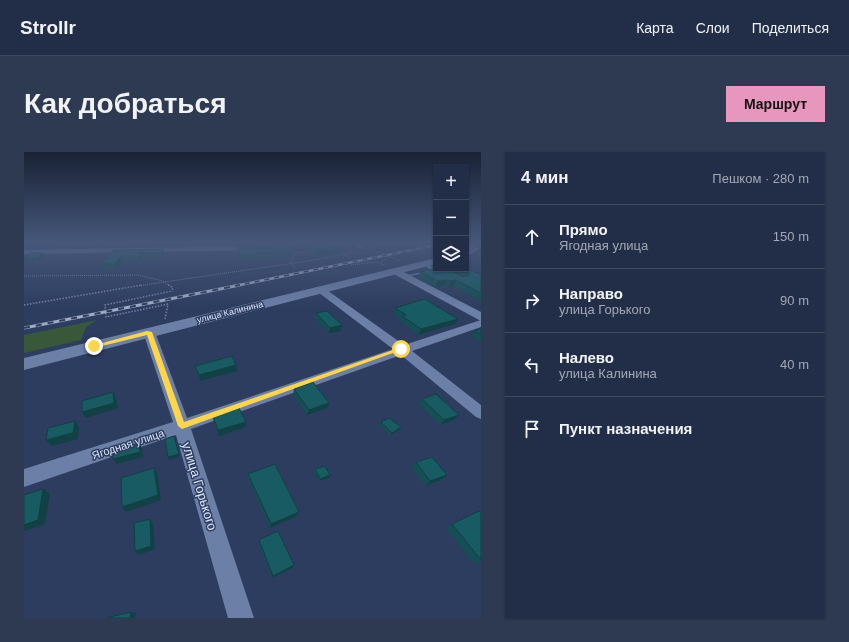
<!DOCTYPE html>
<html lang="ru">
<head>
<meta charset="utf-8">
<style>
  :root { --surface:#222e48; --page:#2e3a52; --text:#f1f3f6; --muted:#a2a8b4; --line:#3f4a60; --accent:#e797bd }
  body { margin:0; font-family:Arial,sans-serif; background:var(--page); color:var(--text) }
  .controls { position:absolute; right:12px; top:12px; display:grid; overflow:hidden; border-radius:0px; box-shadow:0 1px 3px #0004 }
  .controls button { width:36px; height:36px; display:grid; place-items:center; padding:0; border:0; border-bottom:1px solid var(--line); background:var(--surface); color:var(--text); font:20px sans-serif }
  .stop { position:absolute; width:12px; height:12px; margin:-9px; border:3px solid #ffd54a; border-radius:50%; background:#fff }
  .stop.end { background:#ffd54a; border-color:#fff; box-shadow:0 1px 4px #0008 }
  .list { margin:0; padding:0; list-style:none }
  h2 { display:flex; justify-content:space-between; align-items:center; height:52px; margin:0; padding:0 16px; font-size:17px }
  h2 small { font-size:13px; font-weight:400; color:var(--muted) }
  .list li { display:grid; grid-template-columns:26px 1fr auto; gap:12px; align-items:center; box-sizing:border-box; height:64px; padding:0 16px; border-top:1px solid var(--line) }
  .list b { display:block; font-size:15px; white-space:nowrap }
  .list p { margin:0; font-size:13px; white-space:nowrap; color:var(--muted) }
  .list em { font-size:13px; font-style:normal; color:var(--muted) }
  .icon { flex:none; width:22px; height:22px; fill:none; stroke:currentColor; stroke-width:2; stroke-linecap:round; stroke-linejoin:round }
  .map { position:relative; flex:none; width:457px; height:466px; overflow:hidden; border-radius:0px }
  header { display:flex; align-items:center; gap:24px; box-sizing:border-box; height:56px; padding:0 20px; background:var(--surface); border-bottom:1px solid var(--line) }
  header strong { font-size:19px }
  nav { display:flex; gap:22px; margin-inline-start:auto; font-size:14px }
  .intro { display:flex; align-items:center; justify-content:space-between; box-sizing:border-box; height:96px; padding:0 24px }
  h1 { margin:0; font-size:28px }
  .button { padding:10px 18px; border-radius:0px; background:var(--accent); color:#111; font-size:14px; font-weight:700 }
  main { display:flex; gap:24px; padding:0 24px }
  aside { flex:1; background:var(--surface); border-radius:0px; box-shadow:0 1px 3px #0004 }
  .map>svg:first-child { display:block }
  .green { fill:#39583a }
  .lines { fill:none; stroke-linecap:round; stroke-linejoin:round }
  .path-far1 { stroke:#7684a2; stroke-width:1; stroke-dasharray:1 1; stroke-linecap:butt }
  .path { stroke:#7684a2; stroke-width:1.5; stroke-dasharray:1.5 1.5; stroke-linecap:butt }
  .service { fill:#6c7fa6; fill-rule:evenodd }
  .minor { fill:#6c7fa6; fill-rule:evenodd }
  .tertiary { fill:#6c7fa6; fill-rule:evenodd }
  .secondary { fill:#6c7fa6; fill-rule:evenodd }
  .rail-far1-casing { stroke:#9facc6; stroke-width:2.5 }
  .rail-casing { stroke:#9facc6; stroke-width:3 }
  .rail-far1 { stroke:#2d3d60; stroke-width:1.5; stroke-dasharray:5; stroke-linecap:butt }
  .rail { stroke:#2d3d60; stroke-width:2; stroke-dasharray:6; stroke-linecap:butt }
  .wall { fill:#154e54 }
  .shaded-wall { fill:#114045 }
  .building { fill:#185b62; stroke:#114045 }
  .route { fill:#ffd54a }
  .labels { text-anchor:middle; stroke-width:3; stroke-linejoin:round; paint-order:stroke }
  .far-street-label { font-size:9px; fill:#dce7fd; stroke:#2d3d60 }
  .street-label { font-size:11px; fill:#dce7fd; stroke:#2d3d60 }
  .near-street-label { font-size:13px; fill:#dce7fd; stroke:#2d3d60 }
</style>
</head>
<body>
<header>
<strong>Strollr</strong>
<nav><a>Карта</a><a>Слои</a><a>Поделиться</a></nav>
</header>
<div class="intro"><h1>Как добраться</h1><a class="button">Маршрут</a></div>
<main>
<div class="map">
<svg width="457" height="466" viewBox="0 0 457 466">
  <rect width="100%" height="100%" fill="#2d3d60"/>
  <!-- green -->
  <path class="green" d="M73,168L62,175L57,188L0,201V183Z"/>
  <g class="lines">
    <!-- path-far1 -->
    <g class="path-far1">
      <path d="M343,91L351,96L345,97"/>
      <path d="M315,95L327,93"/>
      <path d="M349,98L376,109"/>
      <path d="M315,99L326,106"/>
      <path d="M357,110L364,105"/>
      <path d="M327,113L351,110L361,113"/>
      <path d="M271,116L267,111L271,101L287,99"/>
      <path d="M0,124L114,123L139,129L146,134"/>
      <path d="M113,134L284,109L333,100"/>
    </g>
    <!-- path -->
    <g class="path">
      <path d="M144,133L148,135L149,140"/>
      <path d="M144,152L82,165L81,153L148,139"/>
      <path d="M0,153L118,133"/>
      <path d="M141,167L144,152"/>
    </g>
    <!-- service -->
    <g class="service">
      <path d="M330,91H334L340,96L337,97Z"/>
      <path d="M399,111H401L414,118L381,125L379,124L408,118L399,113Z"/>
    </g>
    <!-- minor -->
    <g class="minor">
      <path d="M232,94L236,96L235,98L0,102V98Z"/>
      <path d="M297,135L300,136L380,193L457,168V175L388,199L457,253V267L452,265L377,203L167,277L230,466H204L152,283L0,335V317L149,270L119,180L121,178H129L131,180L163,266L369,197L294,140L292,138Z"/>
    </g>
    <!-- tertiary -->
    <path class="tertiary" d="M372,116L457,160V169L368,121L367,119Z"/>
    <!-- secondary -->
    <g class="secondary">
      <path d="M442,91H450L456,97L442,105V98L444,96L442,94Z"/>
      <path d="M412,106V112L0,218V206Z"/>
    </g>
    <defs>
      <path id="rail-far1" d="M211,134L412,93"/>
      <path id="rail" d="M0,176L216,133"/>
    </defs>
    <!-- rail-far1 casing -->
    <use href="#rail-far1" class="rail-far1-casing"/>
    <!-- rail casing -->
    <use href="#rail" class="rail-casing"/>
    <!-- rail-far1 -->
    <use href="#rail-far1" class="rail-far1"/>
    <!-- rail -->
    <use href="#rail" class="rail"/>
  </g>
  <!-- wall -->
  <g class="wall">
    <path d="M0,91H32L27,96H0Z"/>
    <path d="M70,91H84L83,93L71,94Z"/>
    <path d="M108,91H144L143,94L109,95Z"/>
    <path d="M210,91H259L267,99L266,104L218,108L214,100L213,95L249,94L246,92L211,93Z"/>
    <path d="M274,91H319H318L315,92L318,94L317,101L291,104Z"/>
    <path d="M139,97L140,101L139,106H118L116,109L98,110L92,117H78L76,112L90,98Z"/>
    <path d="M19,101L21,103L16,108L3,109L1,107Z"/>
    <path d="M427,117H442L457,123V149L429,134L424,135L421,133L412,135L394,126L396,120L427,118Z"/>
    <path d="M371,156L434,167L431,172L394,183L376,169L377,167L369,161Z"/>
    <path d="M292,161L318,173L316,179L305,181L291,167Z"/>
    <path d="M457,177V190L447,184L451,179Z"/>
    <path d="M171,214L213,219L176,229L172,220Z"/>
    <path d="M270,237L305,251L303,256L283,263L269,243Z"/>
    <path d="M398,247L430,268L416,273L394,252Z"/>
    <path d="M189,265L222,270V275L195,284L190,270Z"/>
    <path d="M357,270L377,275L375,278L366,283L355,273Z"/>
    <path d="M392,310L423,323L417,328L401,334L387,315Z"/>
    <path d="M291,317L305,326L295,329L290,320Z"/>
    <path d="M224,322L273,364L246,376L224,327Z"/>
    <path d="M457,361V409L450,412L422,376L428,372Z"/>
    <path d="M235,388L270,413L268,416L248,426L235,392Z"/>
  </g>
  <!-- shaded-wall -->
  <g class="shaded-wall">
    <path d="M28,91H32L27,96L26,93Z"/>
    <path d="M318,94L317,101L291,104L293,98Z"/>
    <path d="M139,97L140,101L139,106L138,101Z"/>
    <path d="M19,101L21,103L16,108L14,106Z"/>
    <path d="M117,101L118,106L116,109L114,105Z"/>
    <path d="M96,105L98,110L92,117L91,112Z"/>
    <path d="M424,128L421,133L412,135L414,129Z"/>
    <path d="M432,128L429,134L424,135L427,129Z"/>
    <path d="M434,167L431,172L394,183L397,177Z"/>
    <path d="M318,173L316,179L305,181L306,176Z"/>
    <path d="M212,213L213,219L176,229L175,223Z"/>
    <path d="M89,240L92,246L94,256L62,266L58,260Z"/>
    <path d="M305,251L303,256L283,263L285,258Z"/>
    <path d="M435,263L430,268L416,273L420,268Z"/>
    <path d="M51,269L55,275L54,287L27,294L22,288Z"/>
    <path d="M222,270V275L195,284L194,278Z"/>
    <path d="M377,275L375,278L366,283L368,281Z"/>
    <path d="M150,284L156,304L145,308L144,305Z"/>
    <path d="M115,291L118,296L119,305L93,312L89,307Z"/>
    <path d="M130,316L133,321L137,348L102,360L98,355Z"/>
    <path d="M306,323L305,326L295,329L296,327Z"/>
    <path d="M423,323L417,328L401,334L406,329Z"/>
    <path d="M19,337L26,342L21,372L0,379V373Z"/>
    <path d="M275,360L273,364L246,376L247,372Z"/>
    <path d="M126,367L129,371L131,397L115,403L111,399Z"/>
    <path d="M270,413L268,416L248,426L249,424Z"/>
    <path d="M107,460L112,461L111,466H106Z"/>
  </g>
  <!-- building -->
  <g class="building">
    <path d="M0,91H28L26,93H0Z"/>
    <path d="M252,91H259L267,99L218,103L213,95H249Z"/>
    <path d="M283,91H313L318,94L293,98Z"/>
    <path d="M139,97L138,101H117L114,105H96L91,112H76L90,98Z"/>
    <path d="M7,101H19L14,106L1,107Z"/>
    <path d="M412,116V117H425L439,125L445,123V121L437,117H442V116L457,123V141L432,128L427,129L424,128L414,129L396,120Z"/>
    <path d="M401,147L434,167L397,177L378,164L382,163L371,156Z"/>
    <path d="M303,159L318,173L306,176L292,161Z"/>
    <path d="M457,177V182L451,179Z"/>
    <path d="M208,204L212,213L175,223L171,214Z"/>
    <path d="M289,230L305,251L285,258L270,237Z"/>
    <path d="M89,240L90,251L58,260V249Z"/>
    <path d="M412,242L435,263L420,268L398,247Z"/>
    <path d="M215,256L222,270L194,278L189,265Z"/>
    <path d="M365,266L377,275L368,281L357,270Z"/>
    <path d="M51,269L49,281L22,288L24,276Z"/>
    <path d="M150,284L155,302L144,305L141,287Z"/>
    <path d="M115,291L116,300L89,307V299Z"/>
    <path d="M408,305L423,323L406,329L392,310Z"/>
    <path d="M251,312L275,360L247,372L224,322Z"/>
    <path d="M301,314L306,323L296,327L291,317Z"/>
    <path d="M130,316L134,343L98,355L97,326Z"/>
    <path d="M19,337L14,368L0,373V343Z"/>
    <path d="M455,359L457,361V408L428,372Z"/>
    <path d="M126,367L127,394L111,399L110,371Z"/>
    <path d="M254,379L270,413L249,424L235,388Z"/>
    <path d="M107,460L106,466H82Z"/>
  </g>
  <!-- sky -->
  <linearGradient id="sky" x2="0" y2="1"><stop stop-color="#192235"/><stop offset="0.58" stop-color="#46577a"/><stop offset="1" stop-color="#46577a" stop-opacity="0"/></linearGradient>
  <rect width="457" height="156" fill="url(#sky)"/>
  <!-- route -->
  <path class="route" d="M123,179L128,180L160,270L375,196L380,197L158,277L154,274L123,183L70,196L67,194Z"/>
  <g class="labels">
    <!-- far-street labels -->
    <g class="far-street-label">
      <text transform="translate(206 160) rotate(-14)" y="3">улица Калинина</text>
    </g>
    <!-- street labels -->
    <g class="street-label">
      <text transform="translate(104 292) rotate(-18)" y="4">Ягодная улица</text>
    </g>
    <!-- near-street labels -->
    <g class="near-street-label">
      <text transform="translate(176 334) rotate(73)" y="5">улица Горького</text>
    </g>
  </g>
</svg>
<div class="controls">
<button>+</button>
<button>−</button>
<button><svg class="icon" aria-label="layers" viewBox="0 0 24 24"><path d="M12 4l9 5-9 5-9-5zM3 14l9 5 9-5"/></svg></button>
</div>
<div class="stop" style="left:377px;top:197px"></div>
<div class="stop end" style="left:70px;top:194px"></div>
</div>
<aside>
<h2>4 мин<small>Пешком · 280 m</small></h2>
<ul class="list">
<li><svg class="icon" aria-label="ahead" viewBox="0 0 24 24"><path d="M12 20V5M6 11l6-6 6 6"/></svg><div><b>Прямо</b><p>Ягодная улица</p></div><em>150 m</em></li>
<li><svg class="icon" aria-label="right" viewBox="0 0 24 24"><path d="M7 20v-9h11M14 6l5 5-5 5"/></svg><div><b>Направо</b><p>улица Горького</p></div><em>90 m</em></li>
<li><svg class="icon" aria-label="left" viewBox="0 0 24 24"><path d="M17 20v-9H6M10 6l-5 5 5 5"/></svg><div><b>Налево</b><p>улица Калинина</p></div><em>40 m</em></li>
<li><svg class="icon" aria-label="arrive" viewBox="0 0 24 24"><path d="M6 21V4h12l-3 4 3 4H6"/></svg><div><b>Пункт назначения</b></div></li>
</ul>
</aside>
</main>
</body>
</html>
